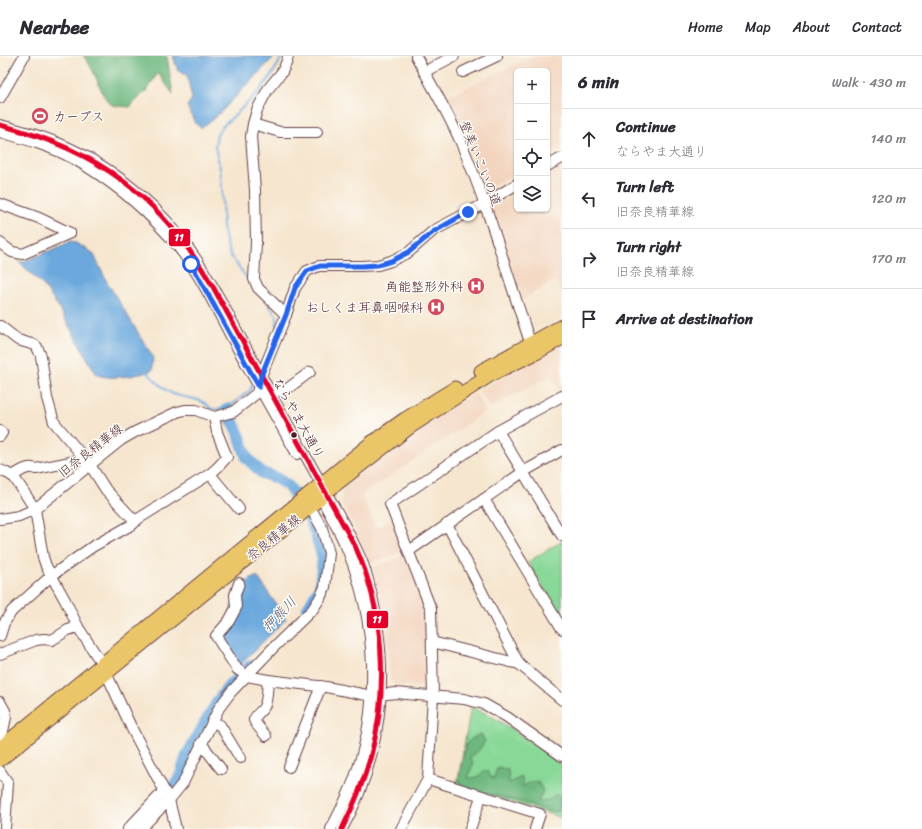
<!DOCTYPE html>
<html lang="en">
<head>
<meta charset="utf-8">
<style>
  :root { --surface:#fff; --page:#f7f7f7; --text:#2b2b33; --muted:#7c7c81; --line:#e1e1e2 }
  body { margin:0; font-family:Sriracha,"Klee One",sans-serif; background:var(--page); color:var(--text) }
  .controls { position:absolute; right:12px; top:12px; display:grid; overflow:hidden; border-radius:6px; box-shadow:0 1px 3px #0004 }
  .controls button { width:36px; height:36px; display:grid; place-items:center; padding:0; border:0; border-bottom:1px solid var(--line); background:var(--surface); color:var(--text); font:20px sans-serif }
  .stop { position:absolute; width:12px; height:12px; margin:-9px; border:3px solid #2563eb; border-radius:50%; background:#fff }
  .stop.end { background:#2563eb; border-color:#fff; box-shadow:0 1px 4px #0008 }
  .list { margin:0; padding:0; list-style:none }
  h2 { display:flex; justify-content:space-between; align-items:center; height:52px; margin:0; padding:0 16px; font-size:17px }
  h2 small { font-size:13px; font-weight:400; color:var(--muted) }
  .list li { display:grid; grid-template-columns:26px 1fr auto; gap:12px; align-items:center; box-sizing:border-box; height:60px; padding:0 16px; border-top:1px solid var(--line) }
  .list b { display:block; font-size:15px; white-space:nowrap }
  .list p { margin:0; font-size:13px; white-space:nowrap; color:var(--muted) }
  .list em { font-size:13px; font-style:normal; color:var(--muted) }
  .icon { flex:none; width:22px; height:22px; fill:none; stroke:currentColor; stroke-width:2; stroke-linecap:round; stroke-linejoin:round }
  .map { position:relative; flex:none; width:562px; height:773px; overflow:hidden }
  header { display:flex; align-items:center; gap:24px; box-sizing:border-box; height:56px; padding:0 20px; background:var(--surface); border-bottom:1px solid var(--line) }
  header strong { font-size:19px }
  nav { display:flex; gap:22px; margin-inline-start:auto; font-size:14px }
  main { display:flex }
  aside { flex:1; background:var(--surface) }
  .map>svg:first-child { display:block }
  .built { fill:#f3d4be }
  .green { fill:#88d897; stroke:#697c61 }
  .forest { fill:#6eb880; stroke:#5c6c56 }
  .water { fill:#6ba8dd; stroke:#5a6484 }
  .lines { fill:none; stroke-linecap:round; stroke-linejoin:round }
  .stream { stroke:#6ba8dd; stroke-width:2 }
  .river { stroke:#6ba8dd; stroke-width:12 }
  .minor-casing { stroke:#643d44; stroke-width:12 }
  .major-casing { stroke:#643d44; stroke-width:15 }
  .minor { stroke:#fff; stroke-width:10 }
  .major { stroke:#ebc669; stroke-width:13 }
  .bus-1-casing { stroke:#fdfcf7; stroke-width:8 }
  .bus-1 { stroke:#e4002b; stroke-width:5 }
  .route { stroke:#2563eb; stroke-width:5 }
  .bus-dot { fill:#4a1f2b; stroke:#fdfcf7; stroke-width:1.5 }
  .labels { text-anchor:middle; stroke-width:3; stroke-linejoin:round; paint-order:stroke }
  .poi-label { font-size:13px; fill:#4a1f2b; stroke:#fdfcf7; text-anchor:end }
  .street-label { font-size:13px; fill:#4a1f2b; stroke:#fdfcf7 }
  .water-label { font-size:14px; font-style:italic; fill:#575672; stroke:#fdfcf7 }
  .line-badge { stroke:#fdfcf7; stroke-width:1.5 }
  .badge-label { font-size:11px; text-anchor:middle; font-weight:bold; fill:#fff }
</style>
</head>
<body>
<header>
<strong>Nearbee</strong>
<nav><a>Home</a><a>Map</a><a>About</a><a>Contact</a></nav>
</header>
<main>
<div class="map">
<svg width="562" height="773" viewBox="0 0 562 773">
  <rect width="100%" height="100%" fill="#fdfcf7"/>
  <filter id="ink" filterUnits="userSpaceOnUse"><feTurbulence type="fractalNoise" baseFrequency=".025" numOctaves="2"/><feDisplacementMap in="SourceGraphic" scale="8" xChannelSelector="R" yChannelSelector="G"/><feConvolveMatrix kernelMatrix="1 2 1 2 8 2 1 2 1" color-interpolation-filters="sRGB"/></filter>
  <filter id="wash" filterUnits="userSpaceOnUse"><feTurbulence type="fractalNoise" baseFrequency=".012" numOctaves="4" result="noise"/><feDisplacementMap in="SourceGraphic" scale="16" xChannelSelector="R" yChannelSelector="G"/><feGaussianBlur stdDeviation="0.9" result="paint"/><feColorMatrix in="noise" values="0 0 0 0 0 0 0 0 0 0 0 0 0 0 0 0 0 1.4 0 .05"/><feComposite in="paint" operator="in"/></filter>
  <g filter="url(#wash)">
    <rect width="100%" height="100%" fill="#f6e6cf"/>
    <!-- built -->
    <g class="built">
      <path d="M532,0H562V94L547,102V15H517V117L487,132L447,41Z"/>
      <path d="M562,109V235H561L555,224L522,244L504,186L489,152L496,150L517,135V153H547V116Z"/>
      <path d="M562,289V336L560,337L550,319L490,352L479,334Z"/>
      <path d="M475,337L486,355L362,439L375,471L392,464L404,495L370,507L357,475L341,446L344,430L402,385Z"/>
      <path d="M405,499L426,554L429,629L425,632L396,629L390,625L389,595L386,568L379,535L372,512Z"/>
    </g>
    <!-- green -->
    <g class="green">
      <path d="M562,485V560L561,561L528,506Z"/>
      <path d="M471,651C503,663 534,690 562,709V762L457,729Z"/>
    </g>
    <!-- forest -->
    <g class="forest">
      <path d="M83,0H167L173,38L158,17L146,35L130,51C125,50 116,51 111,48C102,44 95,11 83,0Z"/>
      <path d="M481,678L485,685L479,694L470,702L473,707L468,722L477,721L486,714L493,723L498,711L508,714L509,727L522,721L523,731L529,726H538L543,735L538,745L549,744L556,738L562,743L559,755L551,756L525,747L462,731L458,723L466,688L474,681Z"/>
    </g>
    <!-- water -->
    <g class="water">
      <path d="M173,0H273V2L219,58L201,72L195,67L187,50L192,43L187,19L178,15Z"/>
      <path d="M70,186L76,187L93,197L107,226L153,301L152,314C139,320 111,324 97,319L57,249L43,229L18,205L23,206Z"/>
      <path d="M257,520L286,563L239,610L220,581L241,529Z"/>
    </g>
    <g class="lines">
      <!-- stream -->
      <g class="stream">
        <path d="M250,226L232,202L228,194L223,171L222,132L220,112L215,91L217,78L221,72C243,51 270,29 282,0"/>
        <path d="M268,248L277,260V270"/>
        <path d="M147,316C153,322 164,334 171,337C186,344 199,339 211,353H227L250,334L253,328"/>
      </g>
      <!-- river -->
      <g class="river">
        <path d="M227,353L240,381L247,402L262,417L276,422L288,430L307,456L316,478L323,502L320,531L307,554"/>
        <path d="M160,747L165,742L180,721L187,699L219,643L231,628L250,610"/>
      </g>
    </g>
  </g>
  <g filter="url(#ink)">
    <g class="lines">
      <defs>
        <g id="minor">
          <path d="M416,0C431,29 449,58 462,89C489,153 508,221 530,286L534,292"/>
          <path d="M424,16L454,0"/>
          <path d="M463,16L497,0"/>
          <path d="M0,42L24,0"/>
          <path d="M253,68L280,76H317"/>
          <path d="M0,69C20,74 39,79 58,87C114,110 163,153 196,203C211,226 224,250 237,275C250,299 263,323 276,347C293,377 310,408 327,438C340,461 353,483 363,508C370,527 374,547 377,567C388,638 377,710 342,773"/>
          <path d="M0,76C25,83 51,90 74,103C109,123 141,149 168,179C195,208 213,246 232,282C253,321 275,359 297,398"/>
          <path d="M547,110L562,102"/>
          <path d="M0,148L39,162L70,177"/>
          <path d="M0,187L12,196L23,198L70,177"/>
          <path d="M286,259L258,232L254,223L256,187L255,134L251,80L253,68L257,54L268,33L282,16L287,5L288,0"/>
          <path d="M0,270L18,284L35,289L37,291L41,300L47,342L54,366L90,409L106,434L135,465"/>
          <path d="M271,337L287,333L310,316"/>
          <path d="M214,361L217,376L227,401L217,412L210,418L239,453"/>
          <path d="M0,375L2,377L0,380"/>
          <path d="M498,375L562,480"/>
          <path d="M0,414L5,416L14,421L35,453L43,501L46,510L65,544L78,571L102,608L132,673L169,744L176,773"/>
          <path d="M12,420C20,416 27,409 36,413L85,403"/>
          <path d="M319,438C329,456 340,476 348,495C376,565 381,646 356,718C350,737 340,755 331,773"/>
          <path d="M484,443L562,573"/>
          <path d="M0,463L19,460L35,453L121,384L135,376L177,356L185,354H196L214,361L233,356L257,337L261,320L286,259L295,232L307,215L319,210H362L378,209L391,205L409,196L433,175L484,148L517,128"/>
          <path d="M447,468L519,608"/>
          <path d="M409,495L523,416L562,394"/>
          <path d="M239,527L235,539L236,552L229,565L216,580L237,613L247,620L268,624L326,631L372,640L395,637L464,643L484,648L507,661L562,700"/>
          <path d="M0,580L4,567L12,555L51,520L92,491L133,468L138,463L210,418"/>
          <path d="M432,586L519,608L562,644"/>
          <path d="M0,598L36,584L44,583L52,584L68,574L78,571"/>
          <path d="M0,646L5,655L6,661L2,680L4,688"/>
          <path d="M212,666L220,669L240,702"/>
          <path d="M266,680L256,668L254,664C256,658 261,656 264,651C268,643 267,632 268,624"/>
          <path d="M201,687L221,713"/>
          <path d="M289,711L321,630"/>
          <path d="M0,715L8,727L5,773"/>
          <path d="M428,723L540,758L535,773"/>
          <path d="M128,773L164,735"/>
          <path d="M140,773L169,744L183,727L219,652L231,636L272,593L313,553L320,542L325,531L329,497L322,472L310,451"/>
          <path d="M401,773L428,723L433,640L431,553L390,448L498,375L562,340"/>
          <path d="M470,773L481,741"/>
        </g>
        <g id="major">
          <path d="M481,315L562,270"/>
          <path d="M0,692L371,387L405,363L455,332"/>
          <path d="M0,704L310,451L326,436L410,371L492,318L536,297L562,282"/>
        </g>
      </defs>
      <!-- minor casing -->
      <use href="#minor" class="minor-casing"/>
      <!-- major casing -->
      <use href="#major" class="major-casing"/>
      <!-- minor -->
      <use href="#minor" class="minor"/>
      <!-- major -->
      <use href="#major" class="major"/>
      <defs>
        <path id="bus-1" d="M0,69C99,94 160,141 212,229L355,490C384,553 389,632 371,699C364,725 354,749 342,773"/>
      </defs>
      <!-- bus-1 casing -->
      <use href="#bus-1" class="bus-1-casing"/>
      <!-- bus-1 -->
      <use href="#bus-1" class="bus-1"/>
    </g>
  </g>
  <g class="lines" filter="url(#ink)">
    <!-- route -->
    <path class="route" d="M191,208L210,242L259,331L261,320L286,259L295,232L307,215L320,210H362L378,209L391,205L409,196L433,176L468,156"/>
  </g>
  <!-- icons -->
  <defs>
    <symbol id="stadium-disc" viewBox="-11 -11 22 22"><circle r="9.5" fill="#d1495b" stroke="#fdfcf7"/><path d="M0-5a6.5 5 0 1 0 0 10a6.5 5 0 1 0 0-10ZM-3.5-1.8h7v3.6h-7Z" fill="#fff"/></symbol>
    <symbol id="hospital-disc" viewBox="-11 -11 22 22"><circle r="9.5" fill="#d1495b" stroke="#fdfcf7"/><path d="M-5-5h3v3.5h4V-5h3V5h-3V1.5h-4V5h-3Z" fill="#fff"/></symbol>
  </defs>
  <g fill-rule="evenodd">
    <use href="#stadium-disc" x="30" y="50" width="20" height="20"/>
    <use href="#hospital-disc" x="466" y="220" width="20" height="20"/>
    <use href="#hospital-disc" x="426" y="241" width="20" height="20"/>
  </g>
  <!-- markers -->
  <circle class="bus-dot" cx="294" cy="379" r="3.5"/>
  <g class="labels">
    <!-- poi labels -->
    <g class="poi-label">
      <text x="53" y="65" text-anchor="start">カーブス</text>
      <text x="463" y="235">角能整形外科</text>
      <text x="423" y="256">おしくま耳鼻咽喉科</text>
    </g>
    <!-- street labels -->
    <g class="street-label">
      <text transform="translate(481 107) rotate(68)" y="5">登美いこいの道</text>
      <text transform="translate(299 362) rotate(61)" y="5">ならやま大通り</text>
      <text transform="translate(90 394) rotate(-38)" y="5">旧奈良精華線</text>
      <text transform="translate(273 481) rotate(-39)" y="5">奈良精華線</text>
    </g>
    <!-- water labels -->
    <g class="water-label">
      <text transform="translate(279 558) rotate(-47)" y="5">押熊川</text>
    </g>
  </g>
  <g class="line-badge">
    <rect x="168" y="172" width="23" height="19" rx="4" fill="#e4002b"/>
    <rect x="366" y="554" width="23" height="19" rx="4" fill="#e4002b"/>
  </g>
  <g class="badge-label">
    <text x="179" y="185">11</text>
    <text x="377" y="567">11</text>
  </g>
</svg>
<div class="controls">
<button>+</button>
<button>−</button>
<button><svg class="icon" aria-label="locate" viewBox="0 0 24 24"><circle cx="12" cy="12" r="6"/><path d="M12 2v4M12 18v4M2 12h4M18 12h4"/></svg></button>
<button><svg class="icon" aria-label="layers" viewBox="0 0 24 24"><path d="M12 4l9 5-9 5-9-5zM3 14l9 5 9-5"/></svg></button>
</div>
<div class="stop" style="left:191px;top:208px"></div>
<div class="stop end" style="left:468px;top:156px"></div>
</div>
<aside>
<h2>6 min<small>Walk · 430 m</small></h2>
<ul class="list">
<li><svg class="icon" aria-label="ahead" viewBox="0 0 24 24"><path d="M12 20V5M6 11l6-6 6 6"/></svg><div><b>Continue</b><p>ならやま大通り</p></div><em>140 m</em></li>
<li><svg class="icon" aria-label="left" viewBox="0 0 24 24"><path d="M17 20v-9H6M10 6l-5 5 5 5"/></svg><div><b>Turn left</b><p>旧奈良精華線</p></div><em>120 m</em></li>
<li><svg class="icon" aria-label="right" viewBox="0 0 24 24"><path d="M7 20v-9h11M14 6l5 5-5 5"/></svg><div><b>Turn right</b><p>旧奈良精華線</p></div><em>170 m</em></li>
<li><svg class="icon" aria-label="arrive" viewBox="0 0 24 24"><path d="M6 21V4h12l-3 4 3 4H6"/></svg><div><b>Arrive at destination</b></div></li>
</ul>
</aside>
</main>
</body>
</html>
